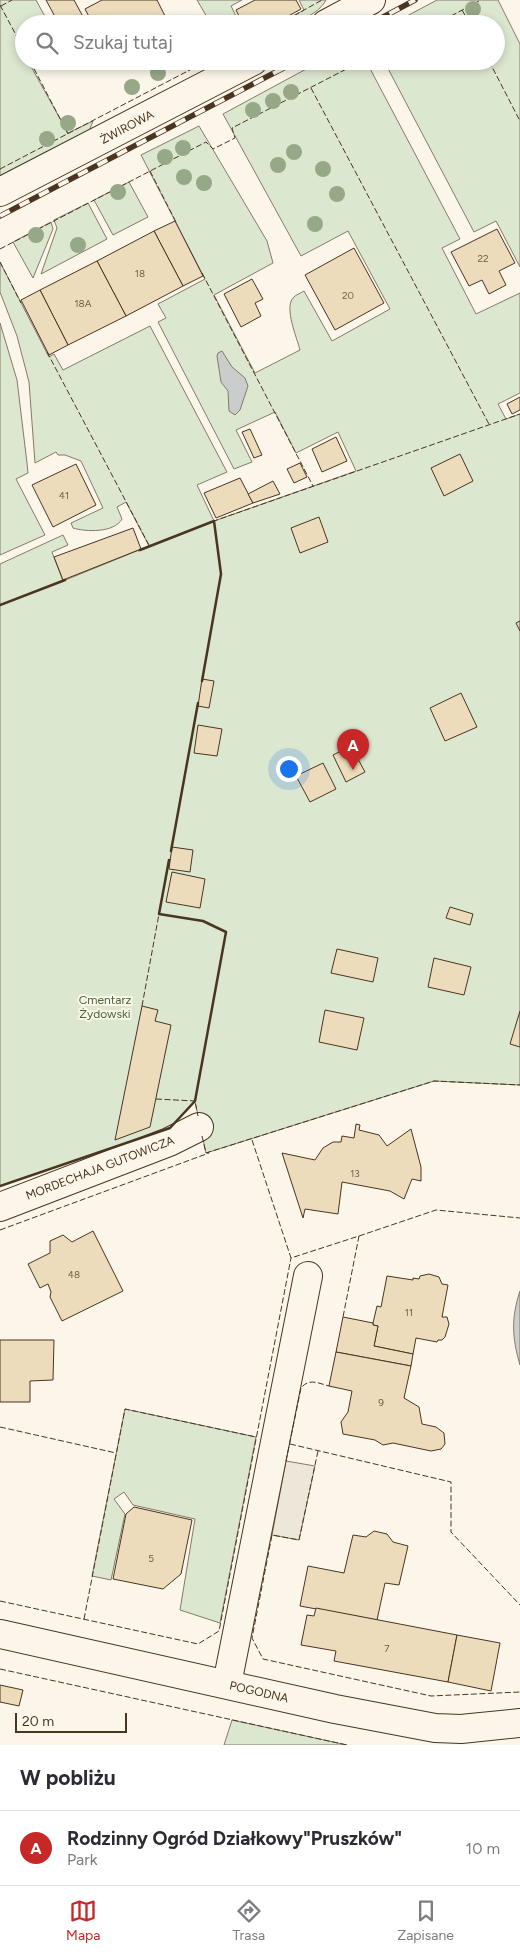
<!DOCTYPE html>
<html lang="pl">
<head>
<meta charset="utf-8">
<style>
  :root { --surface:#fff; --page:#f7f7f7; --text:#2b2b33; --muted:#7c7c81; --line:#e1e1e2; --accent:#c62828 }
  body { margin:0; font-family:Figtree,sans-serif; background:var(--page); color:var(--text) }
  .scale { position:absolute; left:15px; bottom:12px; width:112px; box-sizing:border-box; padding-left:5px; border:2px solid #4a3520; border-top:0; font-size:14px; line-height:18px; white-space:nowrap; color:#4a3520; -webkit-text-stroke:4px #fbf6e9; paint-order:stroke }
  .you { position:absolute; left:288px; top:768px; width:18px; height:18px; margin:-12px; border:4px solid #fff; border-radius:50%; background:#1a73e8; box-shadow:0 0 0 8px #1a73e833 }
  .badge { display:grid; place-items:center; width:32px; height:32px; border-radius:50%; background:var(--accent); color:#fff; font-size:16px; font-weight:700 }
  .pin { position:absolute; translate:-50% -41px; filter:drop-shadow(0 1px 2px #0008) }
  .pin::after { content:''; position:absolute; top:26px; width:18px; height:15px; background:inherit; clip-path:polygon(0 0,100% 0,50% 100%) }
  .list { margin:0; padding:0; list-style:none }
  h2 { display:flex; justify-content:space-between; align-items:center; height:65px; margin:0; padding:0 20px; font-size:21px }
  h2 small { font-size:16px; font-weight:400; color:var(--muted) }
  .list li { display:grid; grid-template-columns:32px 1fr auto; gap:15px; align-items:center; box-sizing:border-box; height:75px; padding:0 20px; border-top:1px solid var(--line) }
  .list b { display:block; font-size:19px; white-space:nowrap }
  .list p { margin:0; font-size:16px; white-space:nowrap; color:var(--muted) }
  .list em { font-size:16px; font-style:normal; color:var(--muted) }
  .icon { flex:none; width:28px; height:28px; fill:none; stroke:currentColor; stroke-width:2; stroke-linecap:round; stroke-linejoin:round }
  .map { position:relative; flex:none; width:520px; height:1745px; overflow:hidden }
  .search { position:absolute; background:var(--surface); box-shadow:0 2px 8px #0003; left:15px; right:15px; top:15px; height:55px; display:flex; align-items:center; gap:12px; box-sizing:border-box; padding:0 18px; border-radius:28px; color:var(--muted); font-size:19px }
  .sheet { height:140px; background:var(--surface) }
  nav { display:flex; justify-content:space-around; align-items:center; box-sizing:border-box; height:70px; border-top:1px solid var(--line); background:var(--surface); font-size:14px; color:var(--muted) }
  nav a { display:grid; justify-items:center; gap:2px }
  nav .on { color:var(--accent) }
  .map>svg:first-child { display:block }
  .green { fill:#dce7d0; stroke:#887966 }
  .parking { fill:#ede7d9; stroke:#887966 }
  .water { fill:#c9cecd; stroke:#887966 }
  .building { fill:#ecdcbc; stroke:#4a3520 }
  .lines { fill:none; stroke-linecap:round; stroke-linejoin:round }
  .minor-casing { stroke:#4a3520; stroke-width:30 }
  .minor { stroke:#fbf6e9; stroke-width:28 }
  .rail-casing { stroke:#4a3520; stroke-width:5.5 }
  .rail { stroke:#fbf6e9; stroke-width:4; stroke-dasharray:11; stroke-linecap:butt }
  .fence { stroke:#4a3520; stroke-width:1; stroke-dasharray:6 2.5; stroke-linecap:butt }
  .wall { stroke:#4a3520; stroke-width:2.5 }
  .tree { fill:#96a887 }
  .labels { text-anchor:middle; stroke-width:4; stroke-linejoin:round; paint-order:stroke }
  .number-label { font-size:10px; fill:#725f47 }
  .street-label { font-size:12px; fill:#4a3520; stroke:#fbf6e9 }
  .park-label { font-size:12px; fill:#436837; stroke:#fbf6e9 }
</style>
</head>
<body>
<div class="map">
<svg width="520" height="1745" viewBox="0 0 520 1745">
  <rect width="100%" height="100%" fill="#fbf6e9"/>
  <!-- green -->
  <g class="green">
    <path d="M0,0H36L49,24H24V61H28L68,133L93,121L89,131L0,177Z"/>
    <path d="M197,0H242L231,6L240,24H211Z"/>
    <path d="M299,0H326C318,15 295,24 279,24L304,10Z"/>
    <path d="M437,0H498L520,44V267L496,221L474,232L384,61H496V24H392Z"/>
    <path d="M321,61H366L460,239L442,248L476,314L520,293V393L498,404L506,419L520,414V1085L434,1081L206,1153L195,1102L170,1128L0,1186V564L63,535L68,545L52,552L63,581L149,546L126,502L117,507L122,519C114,533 86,532 73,528L71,523L103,508L81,461L65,455H58L56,452L35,463L29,382L17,336L0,292V262L49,357L54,354L63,370L150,326L227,472L197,485L214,521L356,471L338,432L296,453L275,412L236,430L252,462L234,469L158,322L166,318L158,304L205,279L141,155L199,126L267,241L273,263L214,295L255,373L300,350C297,338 284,308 293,298C295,295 301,293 304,291L332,341L390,309L348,231L301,256L223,114Z"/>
    <path d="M129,182L148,217L113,235L94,200Z"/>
    <path d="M88,203L107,239L41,274L57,228L54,220Z"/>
    <path d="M51,222L53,229L33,278L13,242Z"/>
    <path d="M0,323L17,380L27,463L28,473L16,479L45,535L0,555Z"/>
    <path d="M125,1409L256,1437L220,1623L180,1610L195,1519L133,1505L124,1492L114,1499L125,1514L111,1580L92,1576Z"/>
    <path d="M232,1720L347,1745H224Z"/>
  </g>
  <!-- parking -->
  <path class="parking" d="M286,1461L315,1466L299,1540L272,1535Z"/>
  <!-- water -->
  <g class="water">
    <path d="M222,351L232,367L245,378L248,386L240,410L235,415L229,411L228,391L221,382L217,356L218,353Z"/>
    <path d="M520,1291V1365C512,1338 511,1318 520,1291Z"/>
  </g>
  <!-- building -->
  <g class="building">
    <path d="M46,0H74L87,24H59Z"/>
    <path d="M102,0H157L169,24H93L85,9Z"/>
    <path d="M255,0H296L301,9L274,24H243L236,10Z"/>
    <path d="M175,221L203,276L183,286L154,231Z"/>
    <path d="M497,229L515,263L499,271L506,285L489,294L482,280L469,286L451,252Z"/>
    <path d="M154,231L183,286L126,316L97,261Z"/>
    <path d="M354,248L384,303L335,330L305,275Z"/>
    <path d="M97,261L126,316L68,345L40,290Z"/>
    <path d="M252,279L263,299L255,303L261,316L241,327L224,294Z"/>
    <path d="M40,290L68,345L49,355L21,300Z"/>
    <path d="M520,397V410L512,414L507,404Z"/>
    <path d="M250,429L262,455L254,458L242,432Z"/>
    <path d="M336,437L347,461L322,472L312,449Z"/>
    <path d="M460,454L473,481L444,496L431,468Z"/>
    <path d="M300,463L307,477L294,483L287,469Z"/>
    <path d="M76,464L96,505L53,527L32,485Z"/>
    <path d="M240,478L253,503L216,518L204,493Z"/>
    <path d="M273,481L280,494L253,503L248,494Z"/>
    <path d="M319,517L328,542L300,553L291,528Z"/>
    <path d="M133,528L141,549L63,580L54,557Z"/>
    <path d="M520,621V631L516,623Z"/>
    <path d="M202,679L214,681L209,708L198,706Z"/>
    <path d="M461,693L477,727L445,741L430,708Z"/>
    <path d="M198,725L222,729L217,756L194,753Z"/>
    <path d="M351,746L365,772L346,782L333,755Z"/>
    <path d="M323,763L336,789L310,802L296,776Z"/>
    <path d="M172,847L193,850L190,872L169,869Z"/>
    <path d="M172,872L205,879L200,908L166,902Z"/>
    <path d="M450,907L473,914L470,925L446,918Z"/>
    <path d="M337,949L378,958L373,982L331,973Z"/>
    <path d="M434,958L471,967L464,995L428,987Z"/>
    <path d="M142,1006L158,1010L155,1021L171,1025L150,1127L115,1140Z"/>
    <path d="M325,1010L364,1018L357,1050L319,1042Z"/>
    <path d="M520,1011V1047L510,1044Z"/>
    <path d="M356,1124L360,1125L359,1130L379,1135L387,1146L411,1129L421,1167V1181L412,1179L404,1199L390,1191L342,1182L338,1214L305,1209L303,1218L282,1153L315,1160L323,1148L333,1142H341L342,1136L354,1138Z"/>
    <path d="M93,1231L123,1291L62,1321L50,1297L51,1292L48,1284L40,1288L28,1264L50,1253V1241L63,1235L72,1242Z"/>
    <path d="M429,1274L439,1277L442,1284L448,1285L442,1317H447L449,1324L445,1337L442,1340H438L437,1342L416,1338L413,1354L374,1346L378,1326L373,1325V1323L377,1306L381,1307L387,1276L413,1280V1278L419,1279L420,1276Z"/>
    <path d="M343,1317L373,1323V1325L378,1326L374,1346L413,1354L411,1366L336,1352Z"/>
    <path d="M0,1340H54L53,1380L30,1381V1402H0Z"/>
    <path d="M336,1352L411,1366L404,1398L419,1407L422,1424L436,1427L444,1433L445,1444L441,1449L431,1451L393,1443L383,1445L375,1440L343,1434L341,1422L348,1412L352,1391L329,1386Z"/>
    <path d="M134,1507L192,1520L181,1574L163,1589L113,1579L126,1514Z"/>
    <path d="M374,1531L387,1534L393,1542L408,1546L399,1585L385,1583L377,1620L300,1606L308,1566L344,1573L353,1535L366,1537Z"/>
    <path d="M316,1608L457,1635L448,1682L334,1661L336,1651L301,1645L307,1615L314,1616Z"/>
    <path d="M457,1635L500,1643L491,1691L448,1682Z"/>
    <path d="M0,1685L23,1690L19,1706L0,1702Z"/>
  </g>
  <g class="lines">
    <defs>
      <g id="minor">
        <path d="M326,24L371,0"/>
        <path d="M0,192L253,61"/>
        <path d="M0,1207L169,1142L199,1127"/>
        <path d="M0,1634L335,1709L435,1728L461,1729L520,1723"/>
        <path d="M227,1684L308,1276"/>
      </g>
    </defs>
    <!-- minor casing -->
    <use href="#minor" class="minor-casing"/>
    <!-- minor -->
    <use href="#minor" class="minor"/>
    <defs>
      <g id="rail">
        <path d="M370,24L415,0"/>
        <path d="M0,216L297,61"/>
      </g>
    </defs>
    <!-- rail casing -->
    <use href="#rail" class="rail-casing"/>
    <!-- rail -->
    <use href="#rail" class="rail"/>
    <!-- fence -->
    <g class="fence">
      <path d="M0,5L24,50"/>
      <path d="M1,6L12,0"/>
      <path d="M462,10L470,24"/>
      <path d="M279,24L322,0"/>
      <path d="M436,24L481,0"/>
      <path d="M30,61L68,134"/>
      <path d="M184,61L189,71"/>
      <path d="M489,61L520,121"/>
      <path d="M311,88L490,426"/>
      <path d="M0,169L207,61"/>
      <path d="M150,171L177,224"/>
      <path d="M0,249L206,142L213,149L235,138L232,128L362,61"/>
      <path d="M0,262L21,303"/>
      <path d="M202,273L313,486"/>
      <path d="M47,352L150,547"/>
      <path d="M138,551L214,521"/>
      <path d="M0,605L65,580"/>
      <path d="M202,682L221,574L214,521L520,414"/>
      <path d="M171,850L198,702"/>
      <path d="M169,862L159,914L203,921L226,932L195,1101L198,1116"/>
      <path d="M142,1006L159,914"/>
      <path d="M156,1099L195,1101"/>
      <path d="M202,1136L206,1153L434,1081L520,1085"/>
      <path d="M252,1140L291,1258L359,1236L343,1317"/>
      <path d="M0,1230L209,1153"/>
      <path d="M359,1236L436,1210L520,1218"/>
      <path d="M0,1427L116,1453"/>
      <path d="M290,1444L451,1482V1532L520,1605"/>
      <path d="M318,1451L299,1540L272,1535L252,1638L263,1659L431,1696L520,1692"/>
      <path d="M286,1461L301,1388C309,1378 318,1383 329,1386"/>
      <path d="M0,1601L198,1644L219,1631L291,1258"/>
      <path d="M84,1619L125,1409L256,1437"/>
      <path d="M0,1669L347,1745"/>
    </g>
    <!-- wall -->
    <g class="wall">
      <path d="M140,550L214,521L221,574L202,681"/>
      <path d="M0,605L65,580"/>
      <path d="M171,851L198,703"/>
      <path d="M0,1186L170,1128L195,1101L226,932L203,921L159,914L169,860"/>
    </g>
  </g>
  <!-- trees -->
  <g class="tree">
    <circle cx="473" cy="9" r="8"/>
    <circle cx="158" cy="73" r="8"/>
    <circle cx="132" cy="87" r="8"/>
    <circle cx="291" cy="92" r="8"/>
    <circle cx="273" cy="101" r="8"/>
    <circle cx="253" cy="110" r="8"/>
    <circle cx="68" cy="123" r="8"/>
    <circle cx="47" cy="139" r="8"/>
    <circle cx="183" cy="148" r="8"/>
    <circle cx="294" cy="152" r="8"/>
    <circle cx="165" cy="157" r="8"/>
    <circle cx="278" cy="165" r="8"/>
    <circle cx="323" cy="169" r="8"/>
    <circle cx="184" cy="177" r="8"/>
    <circle cx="204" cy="183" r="8"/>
    <circle cx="118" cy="192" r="8"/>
    <circle cx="337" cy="194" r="8"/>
    <circle cx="315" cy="224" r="8"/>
    <circle cx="36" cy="235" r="8"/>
    <circle cx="78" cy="245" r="8"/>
  </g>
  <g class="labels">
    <!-- number labels -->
    <g class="number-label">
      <text x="483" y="262">22</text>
      <text x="140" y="277">18</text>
      <text x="348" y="299">20</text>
      <text x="83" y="307">18A</text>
      <text x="64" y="499">41</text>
      <text x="355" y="1177">13</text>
      <text x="74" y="1278">48</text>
      <text x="409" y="1316">11</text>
      <text x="381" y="1406">9</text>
      <text x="151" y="1562">5</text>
      <text x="387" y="1652">7</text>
    </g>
    <!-- street labels -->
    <g class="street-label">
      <text transform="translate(127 127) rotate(-28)" y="4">ŻWIROWA</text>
      <text transform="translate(100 1168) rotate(-21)" y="4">MORDECHAJA GUTOWICZA</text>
      <text transform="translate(259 1692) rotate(13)" y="4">POGODNA</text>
    </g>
    <!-- park labels -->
    <g class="park-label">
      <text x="105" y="1004">Cmentarz<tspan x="105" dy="14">Żydowski</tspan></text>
    </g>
  </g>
</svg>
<div class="scale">20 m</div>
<div class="you"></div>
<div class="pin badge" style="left:353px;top:770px">A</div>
<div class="search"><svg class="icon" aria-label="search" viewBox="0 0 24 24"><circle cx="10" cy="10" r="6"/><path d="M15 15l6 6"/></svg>Szukaj tutaj</div>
</div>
<section class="sheet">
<h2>W pobliżu<small></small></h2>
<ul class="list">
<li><span class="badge">A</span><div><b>Rodzinny Ogród Działkowy&quot;Pruszków&quot;</b><p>Park</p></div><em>10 m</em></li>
</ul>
</section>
<nav>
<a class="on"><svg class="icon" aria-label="map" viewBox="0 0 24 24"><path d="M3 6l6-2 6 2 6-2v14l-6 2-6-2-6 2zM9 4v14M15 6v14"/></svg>Mapa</a>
<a><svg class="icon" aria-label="directions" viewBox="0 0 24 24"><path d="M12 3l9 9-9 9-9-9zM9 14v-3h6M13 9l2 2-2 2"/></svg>Trasa</a>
<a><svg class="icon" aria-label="saved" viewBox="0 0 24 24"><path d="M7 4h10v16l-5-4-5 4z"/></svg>Zapisane</a>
</nav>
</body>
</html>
